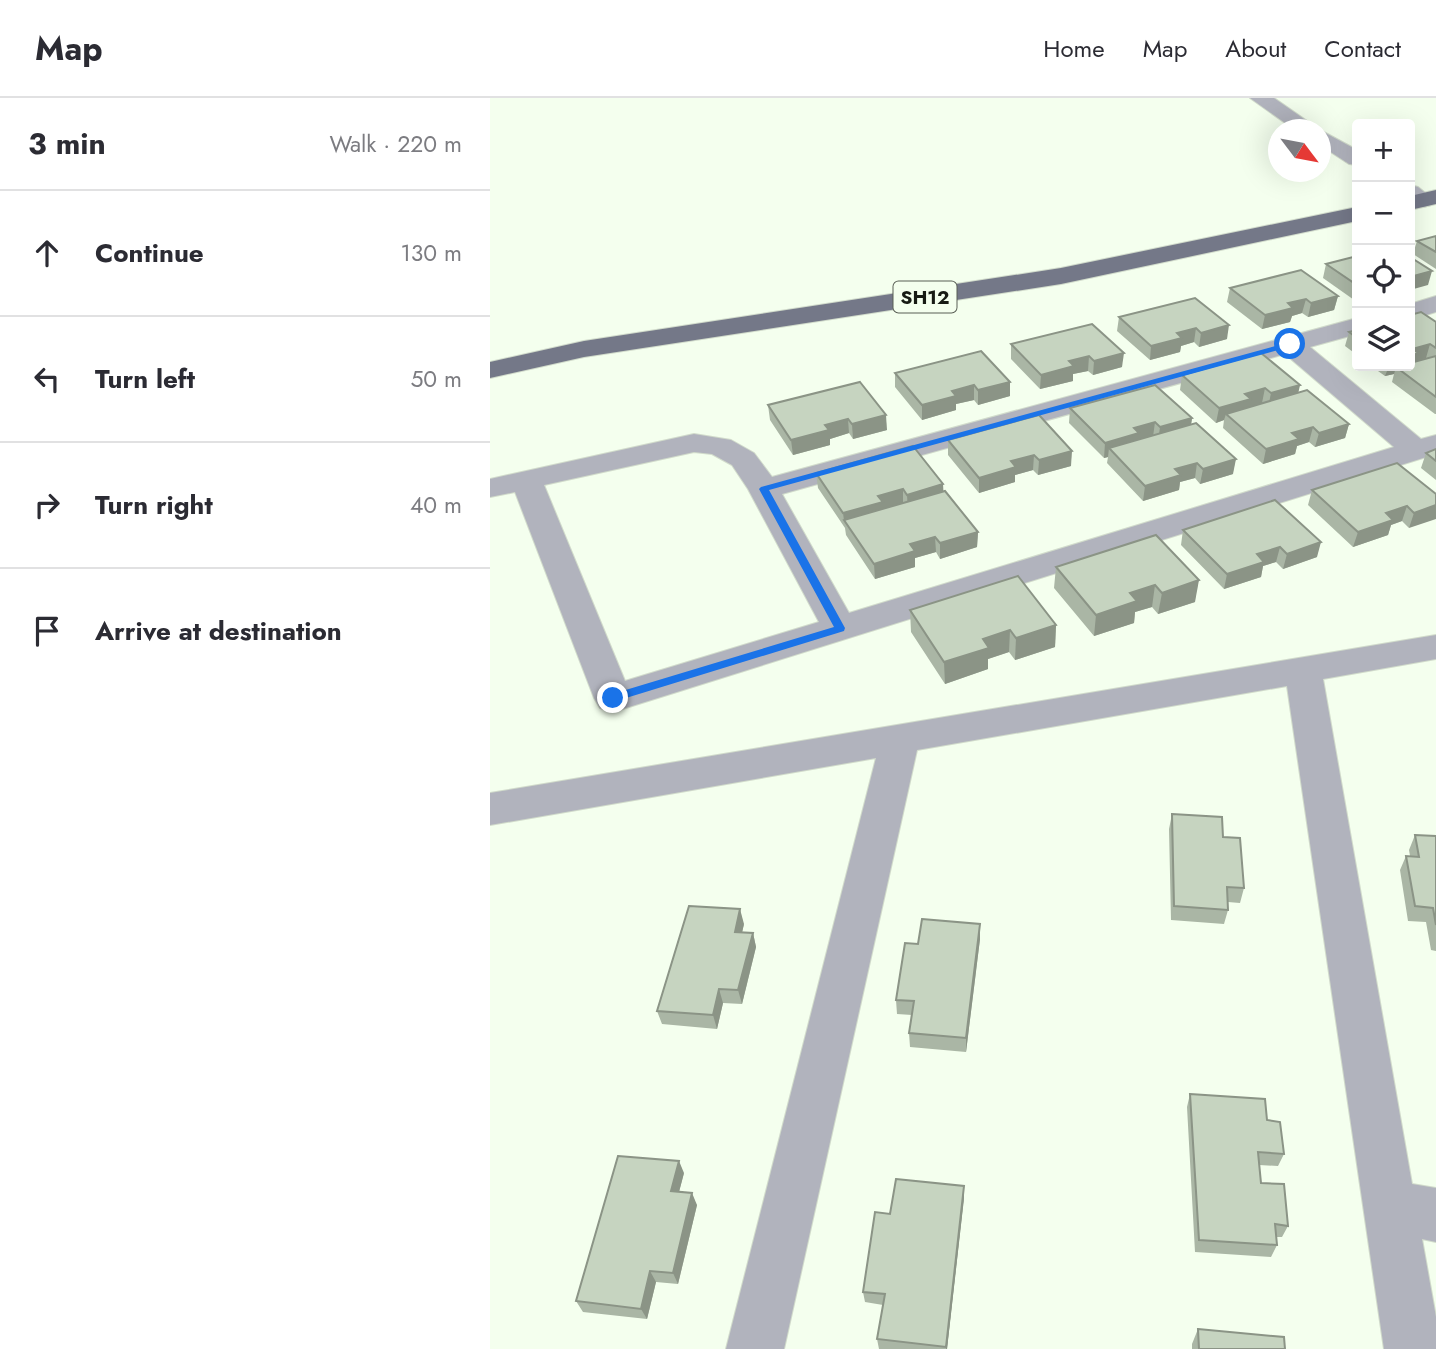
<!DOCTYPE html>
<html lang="en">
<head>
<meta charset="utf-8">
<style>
  :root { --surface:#fff; --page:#f2f2f3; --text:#2b2b33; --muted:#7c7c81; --line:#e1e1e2 }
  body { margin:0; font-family:Jost,sans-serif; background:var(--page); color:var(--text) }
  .controls { position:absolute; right:21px; top:21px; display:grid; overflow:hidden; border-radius:7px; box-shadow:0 7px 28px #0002 }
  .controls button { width:63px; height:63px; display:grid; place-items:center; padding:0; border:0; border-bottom:2px solid var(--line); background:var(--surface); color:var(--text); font:35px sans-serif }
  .compass { position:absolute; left:778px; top:21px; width:63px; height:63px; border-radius:50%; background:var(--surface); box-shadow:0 7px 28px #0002; rotate:122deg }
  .stop { position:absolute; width:21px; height:21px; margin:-16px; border:5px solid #1a73e8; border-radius:50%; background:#fff }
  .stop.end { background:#1a73e8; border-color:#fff; box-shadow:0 2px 7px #0008 }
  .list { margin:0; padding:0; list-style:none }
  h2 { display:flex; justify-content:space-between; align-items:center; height:91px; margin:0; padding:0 28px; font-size:30px }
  h2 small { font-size:23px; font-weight:400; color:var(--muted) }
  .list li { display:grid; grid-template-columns:46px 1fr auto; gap:21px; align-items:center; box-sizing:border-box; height:126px; padding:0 28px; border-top:2px solid var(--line) }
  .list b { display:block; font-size:26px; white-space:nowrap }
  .list em { font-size:23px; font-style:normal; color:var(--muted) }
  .icon { flex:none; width:38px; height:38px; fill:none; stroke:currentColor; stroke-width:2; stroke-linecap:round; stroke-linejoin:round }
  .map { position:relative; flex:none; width:946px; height:1251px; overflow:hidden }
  header { display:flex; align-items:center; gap:42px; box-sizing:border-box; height:98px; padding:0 35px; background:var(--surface); border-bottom:2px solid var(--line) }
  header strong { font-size:33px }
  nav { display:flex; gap:38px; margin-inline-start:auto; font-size:24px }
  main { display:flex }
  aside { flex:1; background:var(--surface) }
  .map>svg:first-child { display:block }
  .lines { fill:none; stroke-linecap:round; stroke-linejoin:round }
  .minor-casing { stroke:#d1dbcb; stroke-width:2 }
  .major-casing { stroke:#d1dbcb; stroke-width:2 }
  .minor { fill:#b1b3bd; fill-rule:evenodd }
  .major { fill:#747888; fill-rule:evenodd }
  .wall { fill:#aab6a5 }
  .shaded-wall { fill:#8b9486 }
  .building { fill:#c6d4c0; stroke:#8b9486; stroke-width:2 }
  .route { fill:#1a73e8 }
  .labels { text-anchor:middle; stroke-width:5; stroke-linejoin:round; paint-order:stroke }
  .shield { fill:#f4ffee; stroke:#595f55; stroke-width:2 }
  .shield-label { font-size:19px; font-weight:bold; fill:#171b14 }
</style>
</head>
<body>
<header>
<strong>Map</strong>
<nav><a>Home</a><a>Map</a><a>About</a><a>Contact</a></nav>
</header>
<main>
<aside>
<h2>3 min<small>Walk · 220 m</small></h2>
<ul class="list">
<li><svg class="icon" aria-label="ahead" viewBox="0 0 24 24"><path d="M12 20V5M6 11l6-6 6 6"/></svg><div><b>Continue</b></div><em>130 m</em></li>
<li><svg class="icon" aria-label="left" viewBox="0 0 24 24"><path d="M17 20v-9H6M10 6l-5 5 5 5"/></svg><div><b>Turn left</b></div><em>50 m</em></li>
<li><svg class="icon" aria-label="right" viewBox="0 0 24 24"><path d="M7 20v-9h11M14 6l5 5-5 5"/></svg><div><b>Turn right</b></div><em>40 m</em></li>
<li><svg class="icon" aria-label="arrive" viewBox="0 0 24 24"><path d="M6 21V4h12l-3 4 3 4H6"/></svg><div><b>Arrive at destination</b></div></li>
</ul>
</aside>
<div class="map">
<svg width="946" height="1251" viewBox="0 0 946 1251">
  <rect width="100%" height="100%" fill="#f4ffee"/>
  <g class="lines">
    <defs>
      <g id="minor">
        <path d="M760,0H784L830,32H805Z"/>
        <path d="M830,32L867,52V67L859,66L830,47Z"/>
        <path d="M920,87L928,89L944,102L941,107L933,109L920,104Z"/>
        <path d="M946,198V214L920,222V206Z"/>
        <path d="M867,220V236L820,249L931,341L946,337V356L123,614L110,610L104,600L25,394L0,399V381L204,336L241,342L264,355L282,379ZM795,256L904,349L359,515L292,396ZM204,354L222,356L242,367L258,391L329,524L135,583L54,387Z"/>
        <path d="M946,537V561L833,581L922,1086L946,1090V1144L932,1141L946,1219V1251H894L797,588L427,652L294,1251H236L386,660L0,727V695Z"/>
      </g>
      <g id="major">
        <path d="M946,92V106L920,112V98Z"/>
        <path d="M867,109V123L571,186L94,259L0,280V264L94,243L571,170Z"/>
      </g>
    </defs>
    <!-- minor casing -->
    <use href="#minor" class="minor-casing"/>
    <!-- major casing -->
    <use href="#major" class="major-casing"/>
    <!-- minor -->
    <use href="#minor" class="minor"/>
    <!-- major -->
    <use href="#major" class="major"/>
  </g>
  <!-- wall -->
  <g class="wall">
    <path d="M946,138V171L923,156L927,143Z"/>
    <path d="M867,158V204L833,180L836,166Z"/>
    <path d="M740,190L848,198L844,212L818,219L812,215L802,218L800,224L772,231L737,204Z"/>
    <path d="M705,200L737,241L709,249L704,244L691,248L690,254L660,262L627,233L629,219Z"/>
    <path d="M946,224V316H945L902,284L904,276L895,278L881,268H920Z"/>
    <path d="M602,226L632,269L603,277L598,273L583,276V283L550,291L521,261V246Z"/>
    <path d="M867,232V257L855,248L859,234Z"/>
    <path d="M405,275L520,284V298L488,307L484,302L466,306V312L432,322L405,289Z"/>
    <path d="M692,277L809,294L859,326L855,340L825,349L819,344L807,348L805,356L773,366L733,330L734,322L726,325L690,292Z"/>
    <path d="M370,284L397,332L363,341L359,335L340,341V347L303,357L280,322L278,307Z"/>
    <path d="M580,310L702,320L701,326L743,376L710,386L705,380L690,384L689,392L653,403L617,365L618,359L614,360L579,325Z"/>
    <path d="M549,317L581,368L548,377L543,372L525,377V384L489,395L458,357V342Z"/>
    <path d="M946,351V382L931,370L936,355Z"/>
    <path d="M326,375L453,393L488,434L487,449L450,461L446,454L425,460V469L385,481L356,437L355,430L328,390Z"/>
    <path d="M822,392L946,396L919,430L912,423L901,427L898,437L863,449L818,407Z"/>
    <path d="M785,402L827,459L793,471L786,464L773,468L771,479L734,491L691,447L693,432Z"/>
    <path d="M666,437L705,504L668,516L662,509L645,514L644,525L604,538L564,490L566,469Z"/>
    <path d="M420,512L566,527L565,549L525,562L519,554L498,561V571L455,586L421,534Z"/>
    <path d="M682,716L733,739L754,790L750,805L738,804V812L734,826L681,822L679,731Z"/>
    <path d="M925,737L946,738V853L941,852L936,824L918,823L910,772L916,758H920L919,752Z"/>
    <path d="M254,826L252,834L263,835L266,849L252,906L233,905L227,931L172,926L167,913Z"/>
    <path d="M490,826V841L476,954L420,949L419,935L422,917L407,916L406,902L428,846Z"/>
    <path d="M700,996L777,1022L794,1056L788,1068L769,1067L771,1085L798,1128L792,1139H786L787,1147L781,1159L705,1154L697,1009Z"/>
    <path d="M194,1075L189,1094L207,1107L188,1186L166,1184L157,1221L93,1214L86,1203Z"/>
    <path d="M474,1100L457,1251H389L387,1241L393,1207L375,1204L373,1194Z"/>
    <path d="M708,1231L795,1251H702V1246Z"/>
  </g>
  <!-- shaded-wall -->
  <g class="shaded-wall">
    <path d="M942,173L938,187L920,192V179Z"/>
    <path d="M848,198L844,212L818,219L821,205Z"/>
    <path d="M816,201L812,215L802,218L800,224L772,231L775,217L798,205Z"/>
    <path d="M739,227L737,241L709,249L711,235Z"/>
    <path d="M706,230L704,244L691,248L690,254L660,262L661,248L687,235Z"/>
    <path d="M940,246L936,260L927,263L924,270L906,269L904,276L895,278L899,268H920V258L922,251Z"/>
    <path d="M634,255L632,269L603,277L604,263Z"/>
    <path d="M599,258L598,273L583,276V283L550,291L551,277L579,263Z"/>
    <path d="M520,284V298L488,307V292Z"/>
    <path d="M484,287V302L466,306V312L432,322V307L462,293Z"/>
    <path d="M810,287L807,301L778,310L781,295Z"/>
    <path d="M775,290L772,305L736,316L734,322L726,325L729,310L755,296Z"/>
    <path d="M396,317L397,332L363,341L362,326Z"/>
    <path d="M702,320L700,335L668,344L670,329Z"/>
    <path d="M358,321L359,335L340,341V347L303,357L301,342L335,327Z"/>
    <path d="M665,324L663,339L619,350L618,359L614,360L615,345L644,330Z"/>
    <path d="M859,326L855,340L825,349L829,335Z"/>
    <path d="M823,329L819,344L807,348L805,356L773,366L776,351L802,335Z"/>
    <path d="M582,353L581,368L548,377L549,362Z"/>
    <path d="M544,357L543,372L525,377V384L489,395V380L521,363Z"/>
    <path d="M746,361L743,376L710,386L713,371Z"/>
    <path d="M707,365L705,380L690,384L689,392L653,403L655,388L685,371Z"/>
    <path d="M453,386L454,401L418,412L417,397Z"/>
    <path d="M413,391V406L354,422L355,430L353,415L388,398Z"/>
    <path d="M946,407V421L919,430L924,415Z"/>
    <path d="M917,408L912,423L901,427L898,437L863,449L868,434L896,415Z"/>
    <path d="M488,434L487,449L450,461V445Z"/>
    <path d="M445,439L446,454L425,460V469L385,481L384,466L420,446Z"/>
    <path d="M831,444L827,459L793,471L797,456Z"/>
    <path d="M790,449L786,464L773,468L771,479L734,491L737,476L767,456Z"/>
    <path d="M709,482L705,504L668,516L672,495Z"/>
    <path d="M665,487L662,509L645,514L644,525L604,538L606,517L640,495Z"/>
    <path d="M566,527L565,549L525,562L526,540Z"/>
    <path d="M520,532L519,554L498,561V571L455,586L454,564L493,541Z"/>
    <path d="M250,811L254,826L249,848L245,834Z"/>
    <path d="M490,826V841L476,954V940Z"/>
    <path d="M263,835L266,849L252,906L248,892Z"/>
    <path d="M229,891L233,905L227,931L223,917Z"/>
    <path d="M189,1063L194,1075L186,1105L181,1093Z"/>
    <path d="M474,1088V1100L457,1251H456Z"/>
    <path d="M202,1095L207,1107L188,1186L183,1175Z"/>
    <path d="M160,1173L166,1184L157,1221L151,1211Z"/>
  </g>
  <!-- building -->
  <g class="building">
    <path d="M946,138V154L927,143Z"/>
    <path d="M867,158V187L836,166Z"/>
    <path d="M920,159L942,173L920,179Z"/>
    <path d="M811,172L848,198L821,205L816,201L798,205L803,210L775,217L740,190Z"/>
    <path d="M705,200L739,227L711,235L706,230L687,235L692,240L661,248L629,219Z"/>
    <path d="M931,214L946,224V250L940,246L922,251L929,255L920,258V217Z"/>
    <path d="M602,226L634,255L604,263L599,258L579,263L584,268L551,277L521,246Z"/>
    <path d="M867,232V240L859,234Z"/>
    <path d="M491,253L520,284L488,292L484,287L462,293L466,298L432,307L405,275Z"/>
    <path d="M771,255L810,287L781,295L775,290L755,296L761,301L729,310L692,277Z"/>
    <path d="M946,258V299L906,269L911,268H920V265Z"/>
    <path d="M370,284L396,317L362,326L358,321L335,327L339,332L301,342L278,307Z"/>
    <path d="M665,287L702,320L670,329L665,324L644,330L649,335L615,345L580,310Z"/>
    <path d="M817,292L859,326L829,335L823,329L802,335L809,341L776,351L736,316Z"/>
    <path d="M549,317L582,353L549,362L544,357L521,363L526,369L489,380L458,342Z"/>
    <path d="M706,325L746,361L713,371L707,365L685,371L691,377L655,388L619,350Z"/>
    <path d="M423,348L453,386L417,397L413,391L388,398L393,404L353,415L326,375Z"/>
    <path d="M946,351V363L936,355Z"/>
    <path d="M907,365L946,396V407L924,415L917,408L896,415L903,422L868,434L822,392Z"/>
    <path d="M455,393L488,434L450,445L445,439L420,446L425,453L384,466L354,422Z"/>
    <path d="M785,402L831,444L797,456L790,449L767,456L774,464L737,476L693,432Z"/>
    <path d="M666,437L709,482L672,495L665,487L640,495L647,503L606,517L566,469Z"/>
    <path d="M528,478L566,527L526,540L520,532L493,541L499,550L454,564L420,512Z"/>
    <path d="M682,716L732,719L733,739L750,740L754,790L737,789L738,812L684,808Z"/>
    <path d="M925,737L946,738V827L943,810L925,808L916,758L929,759Z"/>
    <path d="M199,808L250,811L245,834L263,835L248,892L229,891L223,917L167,913Z"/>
    <path d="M432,821L490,826L476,940L419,935L424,903L406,902L415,845L428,846Z"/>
    <path d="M700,996L775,1001L777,1022L790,1024L794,1056L768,1054L771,1085L794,1086L798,1128L785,1126L787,1147L709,1142Z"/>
    <path d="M128,1058L189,1063L181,1093L202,1095L183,1175L160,1173L151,1211L86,1203Z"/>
    <path d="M406,1081L474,1088L456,1249L387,1241L395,1196L373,1194L385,1114L400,1116Z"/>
    <path d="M708,1231L794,1239L795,1251H709Z"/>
  </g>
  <!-- route -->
  <path class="route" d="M800,244L803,248L279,392L355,530L354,533L123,604L118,600L119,597L344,529L269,391L271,389Z"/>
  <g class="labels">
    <!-- shield labels -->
    <rect class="shield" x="403.5" y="183.5" width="63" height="31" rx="5"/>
    <g class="shield-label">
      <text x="435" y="206">SH12</text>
    </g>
  </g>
</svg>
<div class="controls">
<button>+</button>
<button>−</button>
<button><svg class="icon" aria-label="locate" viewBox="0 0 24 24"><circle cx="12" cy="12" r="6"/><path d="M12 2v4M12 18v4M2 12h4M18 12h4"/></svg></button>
<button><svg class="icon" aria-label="layers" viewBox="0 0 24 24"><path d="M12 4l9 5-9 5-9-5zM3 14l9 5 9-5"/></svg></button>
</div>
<svg class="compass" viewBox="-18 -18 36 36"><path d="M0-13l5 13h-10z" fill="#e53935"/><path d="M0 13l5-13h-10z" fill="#7c7c81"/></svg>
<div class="stop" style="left:800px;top:246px"></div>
<div class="stop end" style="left:123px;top:600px"></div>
</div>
</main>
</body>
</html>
